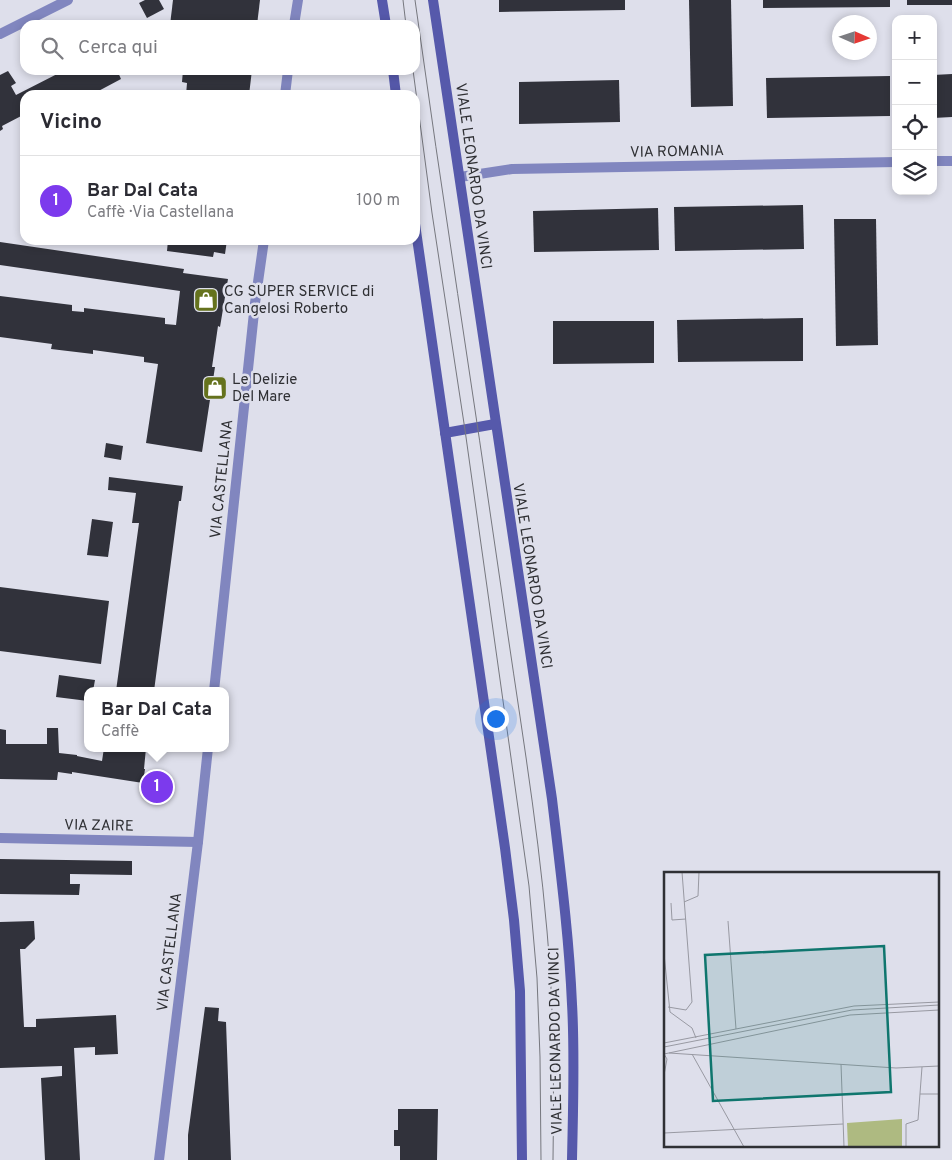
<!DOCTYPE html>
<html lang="it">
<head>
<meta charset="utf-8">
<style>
  :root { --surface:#fff; --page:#f7f7f7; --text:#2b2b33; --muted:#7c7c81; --line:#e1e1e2; --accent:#7c3aed }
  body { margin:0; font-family:Overpass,sans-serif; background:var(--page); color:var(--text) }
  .controls { position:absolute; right:15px; top:15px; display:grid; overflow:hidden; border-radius:10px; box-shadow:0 2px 8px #0003 }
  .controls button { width:45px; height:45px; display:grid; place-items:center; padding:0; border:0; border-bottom:1px solid var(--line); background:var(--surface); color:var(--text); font:25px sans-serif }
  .compass { position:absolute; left:832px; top:15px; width:45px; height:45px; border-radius:50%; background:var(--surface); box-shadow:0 2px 8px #0003; rotate:93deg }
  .you { position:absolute; left:495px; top:718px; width:18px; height:18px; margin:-12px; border:4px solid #fff; border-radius:50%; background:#1a73e8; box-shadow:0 0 0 8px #1a73e833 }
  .badge { display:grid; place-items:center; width:32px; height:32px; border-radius:50%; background:var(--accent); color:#fff; font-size:16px; font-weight:700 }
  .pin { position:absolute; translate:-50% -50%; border:2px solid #fff; box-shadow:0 1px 5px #0006 }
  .popup { position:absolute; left:84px; top:687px; width:145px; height:65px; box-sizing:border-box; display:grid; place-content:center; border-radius:10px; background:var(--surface); filter:drop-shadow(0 1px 4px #0005); font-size:16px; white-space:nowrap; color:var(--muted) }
  .popup b { font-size:19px; color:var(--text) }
  .popup::after { content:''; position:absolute; left:50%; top:100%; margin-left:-10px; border:10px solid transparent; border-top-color:var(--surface) }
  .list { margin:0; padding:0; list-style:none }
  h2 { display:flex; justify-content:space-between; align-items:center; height:65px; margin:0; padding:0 20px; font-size:21px }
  h2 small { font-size:16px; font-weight:400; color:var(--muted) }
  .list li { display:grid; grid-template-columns:32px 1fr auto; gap:15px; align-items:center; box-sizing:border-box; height:90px; padding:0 20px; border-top:1px solid var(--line) }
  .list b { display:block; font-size:19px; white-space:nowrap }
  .list p { margin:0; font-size:16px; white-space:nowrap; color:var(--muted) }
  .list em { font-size:16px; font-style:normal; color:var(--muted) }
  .icon { flex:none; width:28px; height:28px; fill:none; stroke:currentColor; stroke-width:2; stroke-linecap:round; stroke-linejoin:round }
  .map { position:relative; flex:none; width:952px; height:1160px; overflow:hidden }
  .search { position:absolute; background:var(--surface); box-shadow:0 2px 8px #0003; left:20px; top:20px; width:400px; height:55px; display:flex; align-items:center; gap:12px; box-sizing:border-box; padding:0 18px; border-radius:15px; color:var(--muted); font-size:19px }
  .panel { position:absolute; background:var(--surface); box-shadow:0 2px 8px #0003; left:20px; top:90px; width:400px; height:155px; border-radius:15px }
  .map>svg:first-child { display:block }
  .building { fill:#31323b }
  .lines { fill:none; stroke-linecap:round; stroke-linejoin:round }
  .street { stroke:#8186bf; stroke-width:10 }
  .secondary { stroke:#5659ab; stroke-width:10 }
  .tram { stroke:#76777e; stroke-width:1 }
  .labels { text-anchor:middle; stroke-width:5; stroke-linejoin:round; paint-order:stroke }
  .street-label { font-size:15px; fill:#2f3034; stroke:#dedfeb }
  .poi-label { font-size:15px; fill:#2f3034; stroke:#dedfeb; text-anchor:start }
  .inset-road { fill:none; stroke:#9899a2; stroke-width:1 }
  .view { fill:#0f766e; fill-opacity:0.15; stroke:#0f766e; stroke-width:2.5 }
  .inset-edge { fill:none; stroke:#2f3034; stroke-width:2.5 }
</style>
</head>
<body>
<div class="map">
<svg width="952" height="1160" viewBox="0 0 952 1160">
  <rect width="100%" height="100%" fill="#dedfeb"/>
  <!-- building -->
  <g class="building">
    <path d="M145,0H159L164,9L147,18L139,3Z"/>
    <path d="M173,0H260L257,25H170Z"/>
    <path d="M499,0H625V10L499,12Z"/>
    <path d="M689,0H731L733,106L691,107Z"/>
    <path d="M763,0H890V7L763,8Z"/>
    <rect x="907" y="0" width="45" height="5"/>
    <path d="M62,70H117L121,79L91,95H25V114L2,126L3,129L0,131V75L8,71L16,83L11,86L16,95L63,71Z"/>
    <path d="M183,70H252L249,95H186L187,83L182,82Z"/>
    <path d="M952,74V117L933,118V75Z"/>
    <path d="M890,76V116L767,118L766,78Z"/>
    <path d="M619,80L620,122L519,124V82Z"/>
    <path d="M803,205L804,249L675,251L674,207Z"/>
    <path d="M658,208L659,250L534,252L533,211Z"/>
    <path d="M834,219H876L878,345L836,346Z"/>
    <path d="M168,240H227L225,254L214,252L213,257L167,251Z"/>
    <path d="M0,242L184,269L183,273L228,279L220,327L218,326L212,367H215L202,452L146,443L158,364L144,362V357L93,350V354L51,349L52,344L0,337V296L72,305V311L84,312V308L165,318V324L176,325L180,291L0,265Z"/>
    <path d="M803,318V361L678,362L677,320Z"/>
    <path d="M553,321H654V363L553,364Z"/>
    <path d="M106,443L123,446L121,460L104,457Z"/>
    <path d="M109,477L183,486L181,501H179L154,691H116L139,523H132L136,493L108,490Z"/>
    <path d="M92,519L113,522L108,557L87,555Z"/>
    <path d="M0,587L109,601L101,664L0,651Z"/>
    <path d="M59,675L95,680L93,691H88V701L56,697Z"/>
    <path d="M47,728H58L59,753L77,755V756L102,761L104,748H146L144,769H145L143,783L72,772V774L58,772L57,780L0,779V729L6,730V744H47Z"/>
    <path d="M0,859L132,861V875L70,874V884H80L79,895L0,894Z"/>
    <path d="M34,921L35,939L25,949H20L24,1027H36V1019L116,1015L118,1054L95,1055V1047L74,1048L80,1160H45L41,1078L62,1076V1066L0,1068V922Z"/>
    <path d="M205,1007L219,1008L218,1021L226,1022L231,1160H188V1135Z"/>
    <path d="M398,1109H438L437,1160H400V1146H394V1130H398Z"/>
  </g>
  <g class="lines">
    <!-- street -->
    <g class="street">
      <path d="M294,25L298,0"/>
      <path d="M0,34L68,0"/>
      <path d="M285,95L288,70"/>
      <path d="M933,161H952"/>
      <path d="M460,177L512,169L896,162"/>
      <path d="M214,691L255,303L264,240"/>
      <path d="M0,838L198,842"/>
      <path d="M159,1160L198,842L208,748"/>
    </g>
    <!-- secondary -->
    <g class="secondary">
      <path d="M382,0L386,25"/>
      <path d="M433,0L552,799C560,867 569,935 572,1004C575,1056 573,1108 572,1160"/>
      <path d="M393,70L396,95"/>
      <path d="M415,224L505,848L514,920L520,991L522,1160"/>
      <path d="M445,433L495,424"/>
    </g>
    <!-- tram -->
    <g class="tram">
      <path d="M403,0L406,25"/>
      <path d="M415,0C442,196 473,391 501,587C517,702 537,816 547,931C554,1007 554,1084 553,1160"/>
      <path d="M413,70L432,213L465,430L529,886L537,978L540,1057L541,1160"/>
    </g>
  </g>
  <!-- icons -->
  <defs>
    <symbol id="shop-square" viewBox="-11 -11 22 22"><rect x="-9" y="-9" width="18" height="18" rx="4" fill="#65721d" stroke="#dedfeb"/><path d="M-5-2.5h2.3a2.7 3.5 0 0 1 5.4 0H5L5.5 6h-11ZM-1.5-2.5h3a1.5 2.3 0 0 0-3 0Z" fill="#fff"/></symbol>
  </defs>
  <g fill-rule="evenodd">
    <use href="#shop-square" x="192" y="286" width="28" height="28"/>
    <use href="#shop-square" x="201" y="374" width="28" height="28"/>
  </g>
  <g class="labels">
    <!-- street labels -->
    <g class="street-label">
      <text transform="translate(677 151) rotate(-1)" y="5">VIA ROMANIA</text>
      <text transform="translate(474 176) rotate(82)" y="5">VIALE LEONARDO DA VINCI</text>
      <text transform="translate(221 479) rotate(-84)" y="5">VIA CASTELLANA</text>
      <text transform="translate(533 576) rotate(81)" y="5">VIALE LEONARDO DA VINCI</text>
      <text transform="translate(99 825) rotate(1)" y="5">VIA ZAIRE</text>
      <text transform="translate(169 952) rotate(-83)" y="5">VIA CASTELLANA</text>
      <text transform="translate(555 1041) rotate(-91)" y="5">VIALE LEONARDO DA VINCI</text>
    </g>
    <!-- poi labels -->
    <g class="poi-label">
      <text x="224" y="296">CG SUPER SERVICE di<tspan x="224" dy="17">Cangelosi Roberto</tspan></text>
      <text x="232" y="384">Le Delizie<tspan x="232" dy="17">Del Mare</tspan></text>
    </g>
  </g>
  <!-- overview -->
  <g transform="translate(664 872)">
    <rect width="275" height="275" fill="#dedfeb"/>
    <path d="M238,247V275H184L183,251Z" fill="#aeba81"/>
    <path class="inset-road" d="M20,30L34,24L35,0M7,31L8,48L22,47M64,49L72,157M0,82L6,140L28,156L32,166M4,135L22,138L28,130L18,0M0,171L190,134L275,130M0,175L188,138L275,133M5,181L232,196L275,194M0,182L186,143L275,138M28,182L80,275M177,192L180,275M0,203L3,187L0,182M256,222H275M0,261L179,252M242,275V252L254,248L258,195"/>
    <path class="view" d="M220,74L227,220L49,229L41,83Z"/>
    <rect width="275" height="275" class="inset-edge"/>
  </g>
</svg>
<div class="controls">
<button>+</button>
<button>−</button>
<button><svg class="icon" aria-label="locate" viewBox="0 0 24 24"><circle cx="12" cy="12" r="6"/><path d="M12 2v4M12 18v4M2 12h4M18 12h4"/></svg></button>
<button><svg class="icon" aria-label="layers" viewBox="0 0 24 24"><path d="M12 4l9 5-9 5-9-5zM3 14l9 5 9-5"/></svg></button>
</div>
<svg class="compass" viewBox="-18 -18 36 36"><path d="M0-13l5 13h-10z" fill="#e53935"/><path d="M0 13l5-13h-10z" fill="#7c7c81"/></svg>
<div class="you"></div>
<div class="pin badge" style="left:157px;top:787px">1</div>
<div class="popup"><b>Bar Dal Cata</b>Caffè</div>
<div class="search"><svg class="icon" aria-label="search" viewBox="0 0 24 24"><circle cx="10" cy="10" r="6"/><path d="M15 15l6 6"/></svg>Cerca qui</div>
<section class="panel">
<h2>Vicino<small></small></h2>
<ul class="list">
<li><span class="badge">1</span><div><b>Bar Dal Cata</b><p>Caffè · Via Castellana</p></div><em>100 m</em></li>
</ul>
</section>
</div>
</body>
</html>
